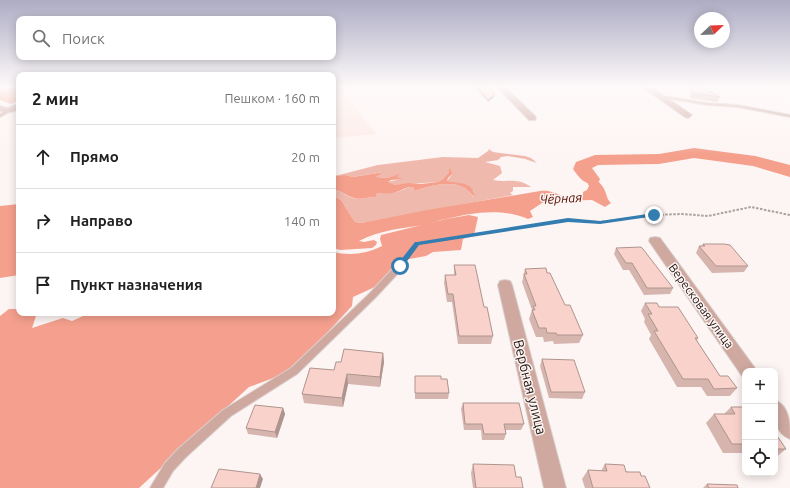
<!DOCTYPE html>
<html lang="ru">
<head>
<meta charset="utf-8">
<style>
  :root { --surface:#fff; --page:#f6f6f6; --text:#222; --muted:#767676; --line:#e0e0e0 }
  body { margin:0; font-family:Ubuntu,sans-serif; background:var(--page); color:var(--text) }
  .controls { position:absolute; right:12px; bottom:12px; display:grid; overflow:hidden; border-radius:8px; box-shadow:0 2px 10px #0003 }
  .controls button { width:36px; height:36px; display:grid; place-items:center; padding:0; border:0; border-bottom:1px solid var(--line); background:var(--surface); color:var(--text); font:20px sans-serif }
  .compass { position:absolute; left:694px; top:12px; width:36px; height:36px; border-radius:50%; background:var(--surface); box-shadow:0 2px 10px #0003; rotate:67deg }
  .stop { position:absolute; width:12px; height:12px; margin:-9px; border:3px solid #347db1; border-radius:50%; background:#fff }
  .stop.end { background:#347db1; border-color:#fff; box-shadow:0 1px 4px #0008 }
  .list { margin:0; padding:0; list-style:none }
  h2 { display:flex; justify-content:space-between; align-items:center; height:52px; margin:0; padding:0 16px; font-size:17px }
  h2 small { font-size:13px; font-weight:400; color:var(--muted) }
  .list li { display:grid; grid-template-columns:26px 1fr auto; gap:12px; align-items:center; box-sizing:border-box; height:64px; padding:0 16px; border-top:1px solid var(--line) }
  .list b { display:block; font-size:15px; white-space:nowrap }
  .list em { font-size:13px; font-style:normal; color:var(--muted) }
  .icon { flex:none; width:22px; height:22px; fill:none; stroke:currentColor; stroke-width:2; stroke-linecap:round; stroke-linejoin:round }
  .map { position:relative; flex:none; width:790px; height:488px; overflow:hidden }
  .search { position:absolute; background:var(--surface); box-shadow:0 2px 10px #0003; left:16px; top:16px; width:320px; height:44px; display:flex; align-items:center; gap:10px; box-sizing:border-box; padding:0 14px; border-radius:8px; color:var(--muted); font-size:15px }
  .panel { position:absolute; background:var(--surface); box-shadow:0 2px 10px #0003; left:16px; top:72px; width:320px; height:244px; border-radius:8px }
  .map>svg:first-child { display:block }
  .built { fill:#fdeae5 }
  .green { fill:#efbaad }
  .forest { fill:#f5a08e }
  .water { fill:#f4a08d }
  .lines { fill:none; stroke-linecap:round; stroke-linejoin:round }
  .river { fill:#f4a08d; fill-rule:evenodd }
  .lane-casing { stroke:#dad1cf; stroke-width:2 }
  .street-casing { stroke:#dad1cf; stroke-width:2 }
  .path-far1 { stroke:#aba19f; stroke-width:2; stroke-dasharray:2.5 1.5; stroke-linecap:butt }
  .path { stroke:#aba19f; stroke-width:3; stroke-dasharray:3.5 2; stroke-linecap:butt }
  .lane { fill:#cfa9a0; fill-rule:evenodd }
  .street { fill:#cfa9a0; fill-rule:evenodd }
  .wall { fill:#d6b5af }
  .shaded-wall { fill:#ae948e }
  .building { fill:#f9d3cb; stroke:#ae948e }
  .route { fill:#347db1 }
  .labels { text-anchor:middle; stroke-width:3; stroke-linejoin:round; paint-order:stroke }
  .street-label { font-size:12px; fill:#231613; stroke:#fdf5f3 }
  .water-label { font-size:13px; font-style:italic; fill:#560c00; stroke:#fdf5f3 }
  .near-street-label { font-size:14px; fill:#231613; stroke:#fdf5f3 }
</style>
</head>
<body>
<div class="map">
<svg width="790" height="488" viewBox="0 0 790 488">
  <rect width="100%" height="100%" fill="#fdf5f3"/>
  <!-- built -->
  <path class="built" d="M333,87H339L376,134L333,138Z"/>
  <!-- green -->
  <path class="green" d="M489,149L493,152L525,156L531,158L537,163L525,159L508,156L501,157L498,160L485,162L500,166L502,173L493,180C509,183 516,177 531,187H513V191L510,193L513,195L361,223L355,222L341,200L333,196V190C341,190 345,196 353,198C360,200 369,197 376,197V194C383,192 390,194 396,192C403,191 405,187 413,187L415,191C427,186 453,180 465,188C468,190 471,194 474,197V191L447,181L453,173L449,169V172L443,179L438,182L395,185L387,182L401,179L396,177L399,175L387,178L376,177L383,172L353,177L345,175L335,176L378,165L443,157L478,158L488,151Z"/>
  <!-- forest -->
  <g class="forest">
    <path d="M0,87H19V100L11,104L0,100Z"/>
    <path d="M469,215L478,217L474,235L463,239L461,250L433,252L426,256L398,261L377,286L353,297L352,306L299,363L276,377L249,387L139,488H0V316L9,309H19V313H37L32,328L63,318L72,321L90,313H333V252C349,256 367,254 382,246L380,239L381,235L446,219Z"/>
  </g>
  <!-- water -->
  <g class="water">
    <path d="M595,160L586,168L587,171C593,177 602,183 605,191C607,196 607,199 611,203L605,207L592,200L550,201L542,203L530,211L533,217L528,219C502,208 473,212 446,219C439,220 432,223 425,225C403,228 380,230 359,241L364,242L374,240L377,242L376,245L372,248L340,250L333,248V196L341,200L355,222L361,223L427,210L540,191C549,190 552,192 560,195C567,198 576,196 583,194V192L587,190L589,186L580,169L576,168C580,161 588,161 595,160Z"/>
    <path d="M449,168L453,173L448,178L447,181C460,184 473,181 475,197C472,195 469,191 465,188C454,180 427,186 415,191L413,187C405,187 403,190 396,192C389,195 382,192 376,194V197C369,197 360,200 354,198C346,196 341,190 333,190V176L345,175L353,177L384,172L376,177L387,178L400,174L397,177L403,179L391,180L388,182L395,185L408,183L421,184L438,182L443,179L449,172Z"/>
    <path d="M19,204V275L0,278V206Z"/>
  </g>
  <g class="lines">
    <!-- river -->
    <path class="river" d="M694,148L755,156L790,165V177L753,166L694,158L659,164L598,165L592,168L600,179L598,183C585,186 580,179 573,169L576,162L595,155L659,154Z"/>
    <defs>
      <g id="lane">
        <path d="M658,95L707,103L738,105L790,115V117L738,107L707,105L659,97H658Z"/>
        <path d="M7,110L11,111L0,117V114Z"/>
        <path d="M400,263L404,266L403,268L375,298L297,374L231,416L186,457L173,471L163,488H150L165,463L178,449L223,410L291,368L369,294L397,264Z"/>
      </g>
      <g id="street">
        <path d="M497,87H505L535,116L536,118L535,120H529Z"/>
        <path d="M642,87H651L692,115L688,118L685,117Z"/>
        <path d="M19,104V109C11,113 8,113 0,111V106L8,108Z"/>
        <path d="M655,237L660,238L757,371H745V377L742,376L649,241L650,238Z"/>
        <path d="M505,280L510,281L512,285L566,488H544L498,285L500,281Z"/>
        <path d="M775,400C790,407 790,423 790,439C773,432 775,416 775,400Z"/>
      </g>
    </defs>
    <!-- lane casing -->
    <use href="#lane" class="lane-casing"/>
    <!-- street casing -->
    <use href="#street" class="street-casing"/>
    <!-- path-far1 -->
    <path class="path-far1" d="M467,236L567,220L600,222L654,215L682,214L708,216L751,207L790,215"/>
    <!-- path -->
    <path class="path" d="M404,260L417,244L473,235"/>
    <!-- lane -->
    <use href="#lane" class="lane"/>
    <!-- street -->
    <use href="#street" class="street"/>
  </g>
  <!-- wall -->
  <g class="wall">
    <path d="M474,87H488L494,97L488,102Z"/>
    <path d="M691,87H702L720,97L717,102L690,98Z"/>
    <path d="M703,244L748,266L744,272L712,273L696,253L699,246H701Z"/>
    <path d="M616,248L673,288L670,294L644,295L629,270H623L614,254Z"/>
    <path d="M454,265L484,307L493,336L491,344H458L452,302H447L444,283L445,275H454Z"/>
    <path d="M525,269L547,273L565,305L583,335L579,343L554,344L553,341L544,342L543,337H536L529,319L532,310L522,282L523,279V277Z"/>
    <path d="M645,303L659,307L698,338L697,341L720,376L737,388L730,396H707L701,387H677L649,339L651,335L644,322L645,319L641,311Z"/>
    <path d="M383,353L384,362L380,387L348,384L343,407L304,403L302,394L334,370L341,362Z"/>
    <path d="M542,359L585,392L582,399L549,398L540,366Z"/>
    <path d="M415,376L441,379L449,393L448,399H415Z"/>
    <path d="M463,403L524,424L521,430H505L506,434L504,440H482L481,430H464L461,409Z"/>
    <path d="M731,407H745V458L742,453H723L706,423L714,414H724Z"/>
    <path d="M283,408L285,414L277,438L248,434L246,428Z"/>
    <path d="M775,433L786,449L775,458Z"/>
    <path d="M473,464L516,477L523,488H473L471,473Z"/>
    <path d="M605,464L641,476L650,488H585L582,479L588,470L601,471Z"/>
    <path d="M707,484L738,488H703Z"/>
  </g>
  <!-- shaded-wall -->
  <g class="shaded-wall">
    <path d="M495,94L494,97L488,102V100Z"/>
    <path d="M333,122H336V129L333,130Z"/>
    <path d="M383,353L384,362L380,387V377Z"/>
    <path d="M347,374L348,384L343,407L342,398Z"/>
    <path d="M283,408L285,414L277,438L275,432Z"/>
    <path d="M260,474L263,479L260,488H256Z"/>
  </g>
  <!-- building -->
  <g class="building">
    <path d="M477,87H488L495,94L488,100Z"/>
    <path d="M692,87H702L720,97L692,93Z"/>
    <path d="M333,117L336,122H333Z"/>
    <path d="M703,244H724L730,245L748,266H716L699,246H705Z"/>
    <path d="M641,247L643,249L673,288H647L632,263H626L616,248Z"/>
    <path d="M454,265H475L484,307H487L493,336H459L453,294H448L445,275H456Z"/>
    <path d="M546,268L547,273H550L565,305H570L583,335H557L556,333H547L546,328H539L532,310H535L533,306H536L524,274H527L525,269Z"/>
    <path d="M645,303H657L659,307H678L698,338H695L720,376H728L737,388L714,389L708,379H683L654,331H658L648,314H652Z"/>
    <path d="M344,349L383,353L380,377L347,374L342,398L302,394L310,368L334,370L336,362H341Z"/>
    <path d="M542,359L574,360L585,392H551Z"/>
    <path d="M415,376H441V379H447L449,393H415Z"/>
    <path d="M463,403H519L524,424H504L506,434H484L482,424H465Z"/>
    <path d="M255,405L283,408L275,432L246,428Z"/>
    <path d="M731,407H745V444H732L714,414H735Z"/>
    <path d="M775,433L786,449H775Z"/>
    <path d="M473,464L514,465L516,477H521L523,488H476Z"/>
    <path d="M605,464L624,465L626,472H640L641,476H645L650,488H593L588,470L607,471Z"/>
    <path d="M219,469L260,474L256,488H211Z"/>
    <path d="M707,484L737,485L738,488H709Z"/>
  </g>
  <!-- sky -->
  <linearGradient id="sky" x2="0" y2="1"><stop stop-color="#adacc4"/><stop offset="0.56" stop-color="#fefafa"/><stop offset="1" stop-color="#fefafa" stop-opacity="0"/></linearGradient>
  <rect width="790" height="155" fill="url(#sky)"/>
  <!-- route -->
  <path class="route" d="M654,213L657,215L656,216L600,224L568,222L419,245L402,268H397L396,266L415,242H417L568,218L600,221Z"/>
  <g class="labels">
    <!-- street labels -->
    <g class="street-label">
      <text transform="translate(701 306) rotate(54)" y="4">Вересковая улица</text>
    </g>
    <!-- water labels -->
    <g class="water-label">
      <text transform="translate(561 198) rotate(-3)" y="5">Чёрная</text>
    </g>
    <!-- near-street labels -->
    <g class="near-street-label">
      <text transform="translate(530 387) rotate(76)" y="5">Вербная улица</text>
    </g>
  </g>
</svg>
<div class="controls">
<button>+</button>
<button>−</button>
<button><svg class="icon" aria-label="locate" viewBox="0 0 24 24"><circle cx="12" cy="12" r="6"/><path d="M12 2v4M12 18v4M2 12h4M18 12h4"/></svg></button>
</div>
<svg class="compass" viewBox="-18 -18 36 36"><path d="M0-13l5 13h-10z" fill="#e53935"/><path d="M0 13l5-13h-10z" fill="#767676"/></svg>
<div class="stop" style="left:400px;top:266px"></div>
<div class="stop end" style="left:654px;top:215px"></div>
<div class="search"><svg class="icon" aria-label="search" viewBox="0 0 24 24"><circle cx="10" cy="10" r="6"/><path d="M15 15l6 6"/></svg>Поиск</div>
<section class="panel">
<h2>2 мин<small>Пешком · 160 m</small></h2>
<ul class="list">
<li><svg class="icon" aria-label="ahead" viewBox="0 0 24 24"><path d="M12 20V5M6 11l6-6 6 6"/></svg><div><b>Прямо</b></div><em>20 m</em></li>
<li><svg class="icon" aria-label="right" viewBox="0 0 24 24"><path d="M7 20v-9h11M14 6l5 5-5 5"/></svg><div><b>Направо</b></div><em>140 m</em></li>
<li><svg class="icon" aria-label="arrive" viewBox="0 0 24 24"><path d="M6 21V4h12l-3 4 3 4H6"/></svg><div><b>Пункт назначения</b></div></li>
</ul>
</section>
</div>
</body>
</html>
